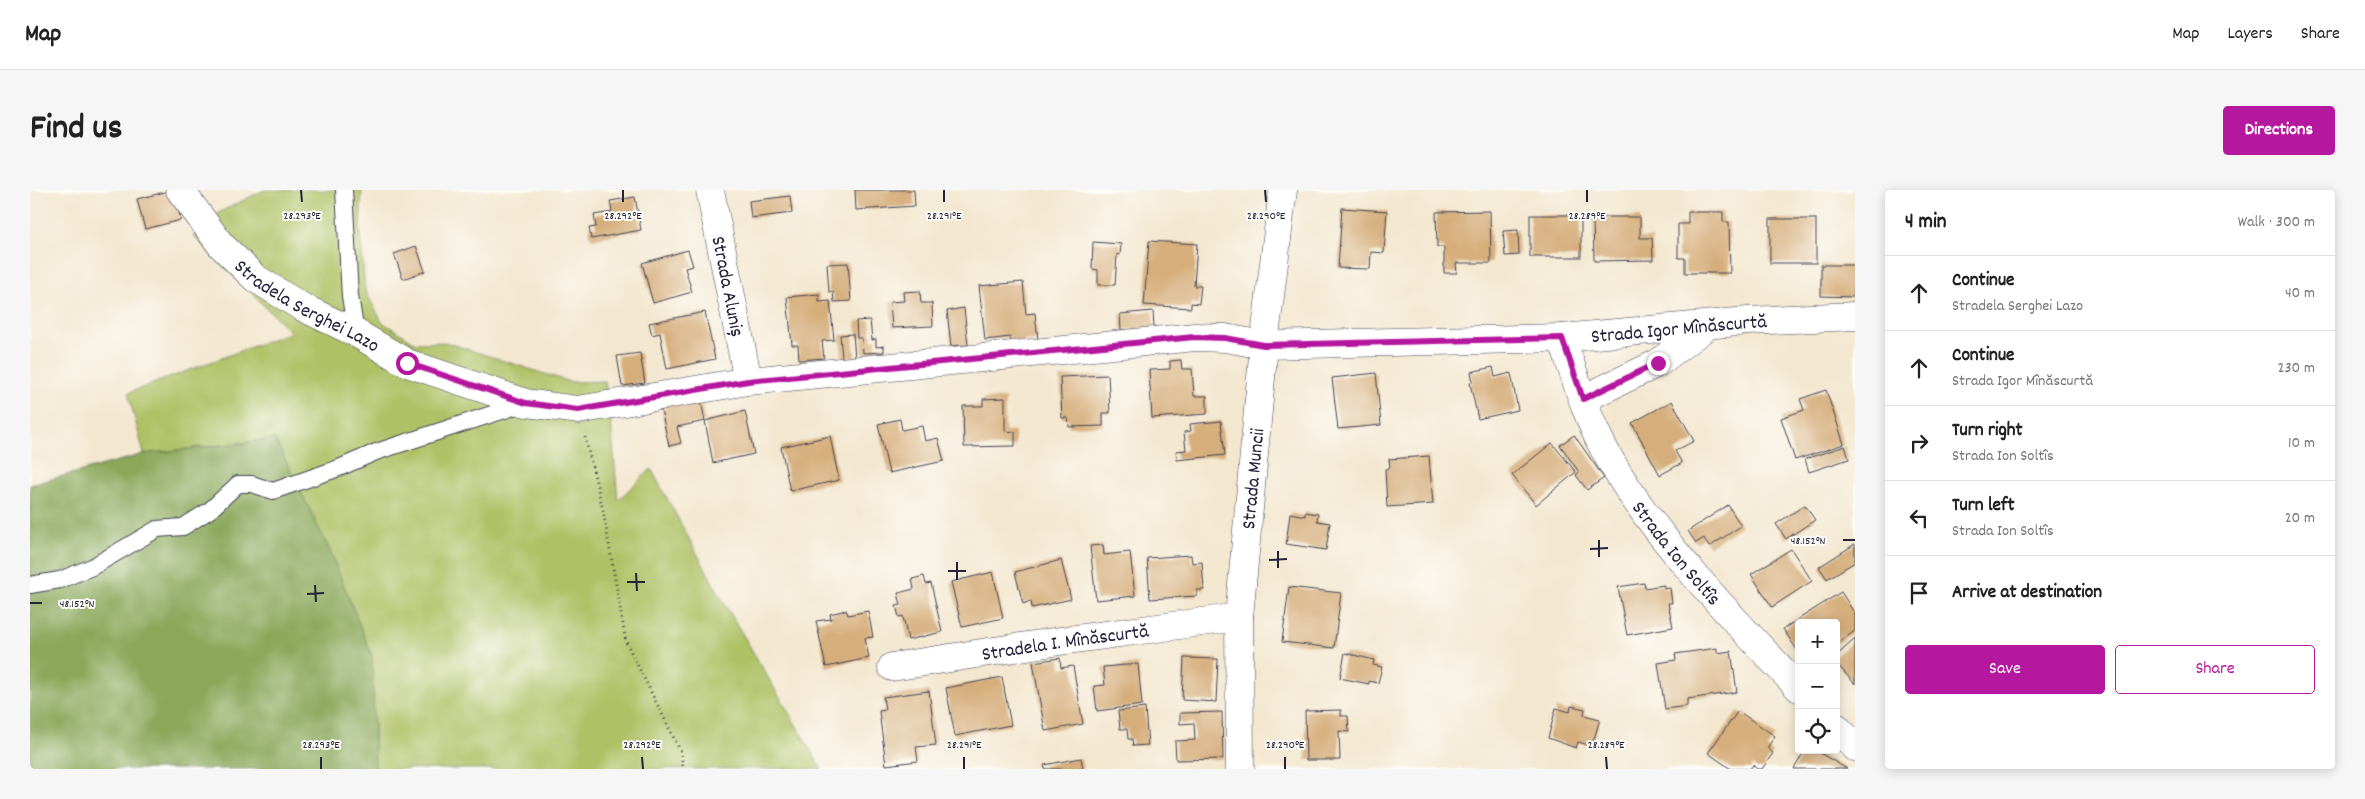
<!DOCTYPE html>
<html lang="en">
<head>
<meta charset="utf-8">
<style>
  :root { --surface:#fff; --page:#f6f6f6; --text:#222; --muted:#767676; --line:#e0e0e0; --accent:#b5179e }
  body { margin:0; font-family:Dekko,sans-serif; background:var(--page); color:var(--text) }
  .controls { position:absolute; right:15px; bottom:15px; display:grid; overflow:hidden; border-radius:5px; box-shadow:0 2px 12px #0003 }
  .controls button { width:45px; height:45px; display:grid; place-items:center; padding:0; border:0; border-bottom:1px solid var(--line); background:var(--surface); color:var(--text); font:25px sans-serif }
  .stop { position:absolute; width:15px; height:15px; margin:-11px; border:4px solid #b5179e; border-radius:50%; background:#fff }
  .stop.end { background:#b5179e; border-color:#fff; box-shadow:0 1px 5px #0008 }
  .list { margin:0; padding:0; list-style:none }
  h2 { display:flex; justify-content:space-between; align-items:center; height:65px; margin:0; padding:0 20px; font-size:21px }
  h2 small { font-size:16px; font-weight:400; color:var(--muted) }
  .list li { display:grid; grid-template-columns:32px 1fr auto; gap:15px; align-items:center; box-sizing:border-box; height:75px; padding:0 20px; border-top:1px solid var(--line) }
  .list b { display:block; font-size:19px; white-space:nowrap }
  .list p { margin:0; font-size:16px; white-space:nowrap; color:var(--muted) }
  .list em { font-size:16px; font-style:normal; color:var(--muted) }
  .actions { display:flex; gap:10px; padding:15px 20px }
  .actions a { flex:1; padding:11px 0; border:1px solid var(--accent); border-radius:5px; text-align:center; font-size:18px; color:var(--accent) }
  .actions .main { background:var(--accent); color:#fff }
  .icon { flex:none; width:28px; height:28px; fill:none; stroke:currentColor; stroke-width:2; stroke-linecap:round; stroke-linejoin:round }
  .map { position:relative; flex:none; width:1825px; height:579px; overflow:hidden; border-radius:5px }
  header { display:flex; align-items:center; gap:30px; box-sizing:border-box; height:70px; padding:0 25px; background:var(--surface); border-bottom:1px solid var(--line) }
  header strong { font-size:24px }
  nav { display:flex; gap:28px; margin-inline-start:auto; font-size:18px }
  .intro { display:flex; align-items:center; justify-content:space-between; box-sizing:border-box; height:120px; padding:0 30px }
  h1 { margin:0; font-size:35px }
  .button { padding:12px 22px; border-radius:5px; background:var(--accent); color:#fff; font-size:18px; font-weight:700 }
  main { display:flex; gap:30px; padding:0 30px }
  aside { flex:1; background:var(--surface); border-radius:5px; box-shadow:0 2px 12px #0003 }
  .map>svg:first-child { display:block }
  .green { fill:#aec165; stroke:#687250 }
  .forest { fill:#8aa75a; stroke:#56644a }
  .building { fill:#d6ae7c }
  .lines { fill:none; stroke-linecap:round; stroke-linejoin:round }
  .lane-casing { stroke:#414051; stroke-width:18 }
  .street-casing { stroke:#414051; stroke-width:29 }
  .path { stroke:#414051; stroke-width:3; stroke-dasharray:1 4; stroke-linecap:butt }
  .lane { stroke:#fff; stroke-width:16 }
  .street { stroke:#fff; stroke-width:28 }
  .route { stroke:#b5179e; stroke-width:6 }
  .ticks { fill:none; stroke:#22223b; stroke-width:2 }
  .labels { text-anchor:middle; stroke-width:4; stroke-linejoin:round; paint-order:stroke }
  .street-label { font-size:20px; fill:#22223b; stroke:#fdfcf7 }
  .ticks-label { font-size:12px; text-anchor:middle; fill:#22223b; stroke:#fdfcf7; stroke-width:4; stroke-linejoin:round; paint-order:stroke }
</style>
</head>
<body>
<header>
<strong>Map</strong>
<nav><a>Map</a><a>Layers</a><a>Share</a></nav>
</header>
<div class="intro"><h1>Find us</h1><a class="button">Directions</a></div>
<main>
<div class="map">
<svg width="1825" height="579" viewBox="0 0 1825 579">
  <rect width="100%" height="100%" fill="#fdfcf7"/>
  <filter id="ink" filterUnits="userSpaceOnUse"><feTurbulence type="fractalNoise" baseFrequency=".02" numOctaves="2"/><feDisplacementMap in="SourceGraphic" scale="10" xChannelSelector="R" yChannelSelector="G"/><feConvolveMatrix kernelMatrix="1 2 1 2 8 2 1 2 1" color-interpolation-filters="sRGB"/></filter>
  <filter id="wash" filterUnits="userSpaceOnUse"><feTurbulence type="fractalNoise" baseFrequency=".0096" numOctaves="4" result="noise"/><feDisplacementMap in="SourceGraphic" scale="20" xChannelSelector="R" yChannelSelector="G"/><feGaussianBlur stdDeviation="1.12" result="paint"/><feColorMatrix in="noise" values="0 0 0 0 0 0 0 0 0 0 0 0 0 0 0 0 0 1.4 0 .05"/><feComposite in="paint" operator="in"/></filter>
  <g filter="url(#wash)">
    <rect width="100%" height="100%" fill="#f3e7cf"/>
    <!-- green -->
    <path class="green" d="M234,0H332L330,38L335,100L352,132L386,153L415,152L540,192L575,191L581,231L588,310L621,279L693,411L792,579H345L342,466L300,361L245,249L114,264L98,203L261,142L163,46L188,23Z"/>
    <!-- forest -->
    <path class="forest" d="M245,249L300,361L342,466L345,579H0V295L114,264Z"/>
    <g id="blocks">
      <!-- building -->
      <g class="building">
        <path d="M143,0L151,30L115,39L107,9Z"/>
        <path d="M825,0H884L885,16L826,20Z"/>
        <path d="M760,6L762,23L721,28L719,11Z"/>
        <path d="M605,7L611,40L561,49L559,38L566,37L564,25L582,22L580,11Z"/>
        <path d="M1312,18L1357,21L1354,63L1341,62L1340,79L1308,78Z"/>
        <path d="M1460,21L1461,73H1426L1427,83H1414V57H1407L1406,22Z"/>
        <path d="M1658,22H1693V32H1699L1700,83H1655V68H1648V34H1658Z"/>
        <rect x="1500" y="25" width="51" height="42"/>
        <path d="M1563,27H1610V48H1622L1623,70L1564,71Z"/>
        <rect x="1740" y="29" width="46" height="44"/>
        <path d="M1488,40L1489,65L1475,66L1473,41Z"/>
        <path d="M1119,51L1167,54L1164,96H1171L1169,114L1161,113V118L1114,115Z"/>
        <path d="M1063,52L1091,54L1090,65L1087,64L1085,95H1068V80L1062,79Z"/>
        <path d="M386,56L395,81L373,89L364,64Z"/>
        <path d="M658,60L663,76L655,78L662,102L623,113L612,73Z"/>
        <path d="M818,73L821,111L804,112L803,101L799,102L797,74Z"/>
        <path d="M1791,75H1824V107L1791,106Z"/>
        <path d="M993,92L996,124L1005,123L1008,150L981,152L980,147L955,150L949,96Z"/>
        <path d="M890,101L891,113H902L903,136L862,138L860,112L874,111L873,102Z"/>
        <path d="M789,104V112L800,111L804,150L792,151L794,168L769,170L768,155H762L757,107Z"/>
        <path d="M934,118L938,155L921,156L917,121Z"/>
        <path d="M1123,121L1124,138L1091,140L1090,124Z"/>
        <path d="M675,122L685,169L637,179L630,143L622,145L619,133Z"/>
        <path d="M840,130L842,150L846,149V157L854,156V162L833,163L832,148H827L826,131Z"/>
        <path d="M823,144L825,167L812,168L810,145Z"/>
        <path d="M610,163L615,193L592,196L587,166Z"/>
        <path d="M1151,170L1152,179H1162L1164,206H1177V224L1122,228L1119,180L1140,179V171Z"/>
        <path d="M1463,177L1465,187L1481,183L1488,220L1448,229L1440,193L1443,192L1441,182Z"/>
        <path d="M1346,183L1351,235L1308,239L1302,188Z"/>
        <path d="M1078,185L1080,223H1073V236L1039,237L1038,228H1032L1030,187Z"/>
        <path d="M1796,200L1814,254L1765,270L1751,228L1774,220L1770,209Z"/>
        <path d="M670,206L675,231L647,237L651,253L639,256L631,220L641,212Z"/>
        <path d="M975,208V241L985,242V256L934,257L933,216H953V209Z"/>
        <path d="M1642,211L1664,251L1645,261L1652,273L1630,285L1602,233Z"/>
        <path d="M715,221L724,264L683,273L675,231Z"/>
        <path d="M870,229L872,240L892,236L895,251L908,248L914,271L859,283L848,234Z"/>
        <path d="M1191,231L1195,265L1147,270L1146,261L1156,260L1154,242L1161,241L1160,234Z"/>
        <path d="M1544,245L1574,288L1557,300L1546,285L1549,282L1530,255Z"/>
        <path d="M800,246L809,290L760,301L751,257Z"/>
        <path d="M1522,253L1546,282L1506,315L1482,285Z"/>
        <path d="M1815,256L1819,269L1779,282L1775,269Z"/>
        <path d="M1399,266L1403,314L1357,317L1355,279L1360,278L1359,269Z"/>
        <path d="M1698,315L1711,336L1679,357L1674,348L1666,353L1658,341Z"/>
        <path d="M1775,315L1785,330L1756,349L1746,334Z"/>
        <path d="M1275,322L1288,324L1287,331L1300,333L1296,360L1256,354L1260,323L1275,326Z"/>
        <path d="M1825,354V372L1797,389L1789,377Z"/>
        <path d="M1073,355L1074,365L1100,362L1105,406L1066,410L1060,356Z"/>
        <path d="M1761,359L1782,391L1742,417L1721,384Z"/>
        <path d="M1161,365L1162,373L1172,372L1174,400H1167V406L1120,409L1117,368Z"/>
        <path d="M1031,370L1041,409L1002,418L1001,411L993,414L985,382Z"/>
        <path d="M963,382L973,428L932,437L921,392Z"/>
        <path d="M894,386L896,394L901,393L912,442L878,450L873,426L869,427L866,416L871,415L868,403L884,399L882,389Z"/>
        <path d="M1614,393L1615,398L1634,395V399L1640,398L1642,413H1638L1643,437L1597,445L1588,397Z"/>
        <path d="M1259,397L1311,403L1304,458L1252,452Z"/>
        <path d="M1811,402L1825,424V441L1806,454V433H1769V463L1753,439Z"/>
        <path d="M816,420L818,425L838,421L843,447L835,448L839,468L796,477L786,431L801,429L800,424Z"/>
        <path d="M1825,449V494L1806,473V466Z"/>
        <path d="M1687,458V463L1701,461L1707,502L1657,509V516L1635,519L1628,473L1646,470L1645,464Z"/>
        <path d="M1315,463L1344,470L1343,475L1352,477L1348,493L1339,491V494L1310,488Z"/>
        <path d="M1030,468L1031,478L1043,476L1053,534L1015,541L1003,472Z"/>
        <path d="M1154,468L1188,469L1186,512L1152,510Z"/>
        <path d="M1108,474L1112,515L1067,521L1064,496L1075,495L1073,477Z"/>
        <path d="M972,487L981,535L925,546L916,498Z"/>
        <path d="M899,501L906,555L886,557L888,571L856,575L849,521L855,520L853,507Z"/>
        <path d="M1541,516L1555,519L1554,525L1570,529L1562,556L1548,552L1546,558L1518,548L1526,518L1540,522Z"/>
        <path d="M1115,518L1118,555L1103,556L1102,549H1098L1097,539H1090L1088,521Z"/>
        <path d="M1311,520V526H1318L1319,542L1309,541L1310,570H1276L1275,521Z"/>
        <path d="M1708,521L1745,546L1737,558L1743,563L1732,579H1727L1723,575L1720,579H1701L1678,563Z"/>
        <path d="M1192,522L1193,569L1146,570L1145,551L1165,550L1164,533L1150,534V523Z"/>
        <path d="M1775,560H1785L1817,579H1764Z"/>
        <path d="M1051,568L1053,579H1015L1014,575Z"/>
      </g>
    </g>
  </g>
  <g filter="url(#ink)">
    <use href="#blocks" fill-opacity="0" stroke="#414051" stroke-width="1"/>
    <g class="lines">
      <defs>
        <g id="lane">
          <path d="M314,0L320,106L326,143"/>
          <path d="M0,395L30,390L62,377L127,339L153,337L180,320L208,294H222L243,301L309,278L346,262L496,213"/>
        </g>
        <g id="street">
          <path id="s1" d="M150,0L191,55L225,88L272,117L326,143L377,173L496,213L548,220L718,191L1165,147L1195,148L1234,155L1532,148L1718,131L1825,126"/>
          <path id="s2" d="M680,0L718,191"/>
          <path id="s3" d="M1532,148C1545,187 1558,232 1579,268C1625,349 1704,430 1769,498"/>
          <path d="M1553,209L1628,173L1678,135"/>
          <path id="s4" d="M862,477L1023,452L1209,427"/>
          <path d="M1806,537L1825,557"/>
          <path id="s5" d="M1210,579L1209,427L1234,155L1253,0"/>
        </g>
      </defs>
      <!-- lane casing -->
      <use href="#lane" class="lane-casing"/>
      <!-- street casing -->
      <use href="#street" class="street-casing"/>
      <!-- path -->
      <path class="path" d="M555,247L573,320L596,452L651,562L653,579"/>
      <!-- lane -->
      <use href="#lane" class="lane"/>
      <!-- street -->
      <use href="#street" class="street"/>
    </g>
  </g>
  <g class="lines" filter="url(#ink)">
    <!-- route -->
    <path class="route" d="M377,173L496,213L548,220L718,191L1164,147L1195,148L1234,155L1532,148L1553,209L1628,173"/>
  </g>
  <!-- ticks -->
  <path class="ticks" d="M271,0L272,12M593,0V12M914,0V12M1235,0L1236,12M1557,0V12M1569,350V367M1813,350H1825M1560,359L1578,358M1248,361V378M1239,370L1257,369M927,372V390M918,381H936M606,383L607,401M597,392H615M285,395L286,412M277,404L294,403M0,413H12M291,567V579M612,567L613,579M934,567V579M1255,567V579M1576,567L1577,579"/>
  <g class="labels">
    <!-- street labels -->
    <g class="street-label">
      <text dy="7" stroke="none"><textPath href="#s2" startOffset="98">Strada Aluniș</textPath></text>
      <text dy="7" stroke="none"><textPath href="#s1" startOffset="175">Stradela Serghei Lazo</textPath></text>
      <text dy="7" stroke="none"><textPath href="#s1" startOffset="1575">Strada Igor Mînăscurtă</textPath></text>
      <text dy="7" stroke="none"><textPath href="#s5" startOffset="291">Strada Muncii</textPath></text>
      <text dy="7" stroke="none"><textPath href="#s3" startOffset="246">Strada Ion Soltîs</textPath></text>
      <text dy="7" stroke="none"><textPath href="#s4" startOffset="175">Stradela I. Mînăscurtă</textPath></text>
    </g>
  </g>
  <g class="ticks-label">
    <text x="272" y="29">28.293°E</text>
    <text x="593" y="29">28.292°E</text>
    <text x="914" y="29">28.291°E</text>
    <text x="1236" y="29">28.290°E</text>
    <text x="1557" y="29">28.289°E</text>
    <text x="1778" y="354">48.152°N</text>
    <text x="47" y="417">48.152°N</text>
    <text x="291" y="558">28.293°E</text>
    <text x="612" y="558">28.292°E</text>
    <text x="934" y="558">28.291°E</text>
    <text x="1255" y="558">28.290°E</text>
    <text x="1576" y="558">28.289°E</text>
  </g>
</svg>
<div class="controls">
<button>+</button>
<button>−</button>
<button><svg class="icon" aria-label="locate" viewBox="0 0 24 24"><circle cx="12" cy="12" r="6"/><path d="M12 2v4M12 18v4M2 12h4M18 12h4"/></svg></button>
</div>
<div class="stop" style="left:377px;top:173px"></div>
<div class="stop end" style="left:1628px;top:173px"></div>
</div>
<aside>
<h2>4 min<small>Walk · 300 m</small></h2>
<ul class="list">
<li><svg class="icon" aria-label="ahead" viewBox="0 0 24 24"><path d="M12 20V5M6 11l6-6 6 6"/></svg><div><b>Continue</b><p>Stradela Serghei Lazo</p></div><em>40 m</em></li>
<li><svg class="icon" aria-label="ahead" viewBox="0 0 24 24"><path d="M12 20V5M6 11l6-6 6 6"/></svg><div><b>Continue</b><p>Strada Igor Mînăscurtă</p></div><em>230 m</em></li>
<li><svg class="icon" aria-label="right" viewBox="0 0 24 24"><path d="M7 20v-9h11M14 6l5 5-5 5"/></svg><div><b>Turn right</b><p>Strada Ion Soltîs</p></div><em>10 m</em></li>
<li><svg class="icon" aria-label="left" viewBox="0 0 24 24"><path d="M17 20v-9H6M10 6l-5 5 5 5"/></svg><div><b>Turn left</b><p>Strada Ion Soltîs</p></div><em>20 m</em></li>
<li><svg class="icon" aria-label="arrive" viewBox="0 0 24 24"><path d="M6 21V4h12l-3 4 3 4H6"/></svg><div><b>Arrive at destination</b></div></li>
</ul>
<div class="actions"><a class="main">Save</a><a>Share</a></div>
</aside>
</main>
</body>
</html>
